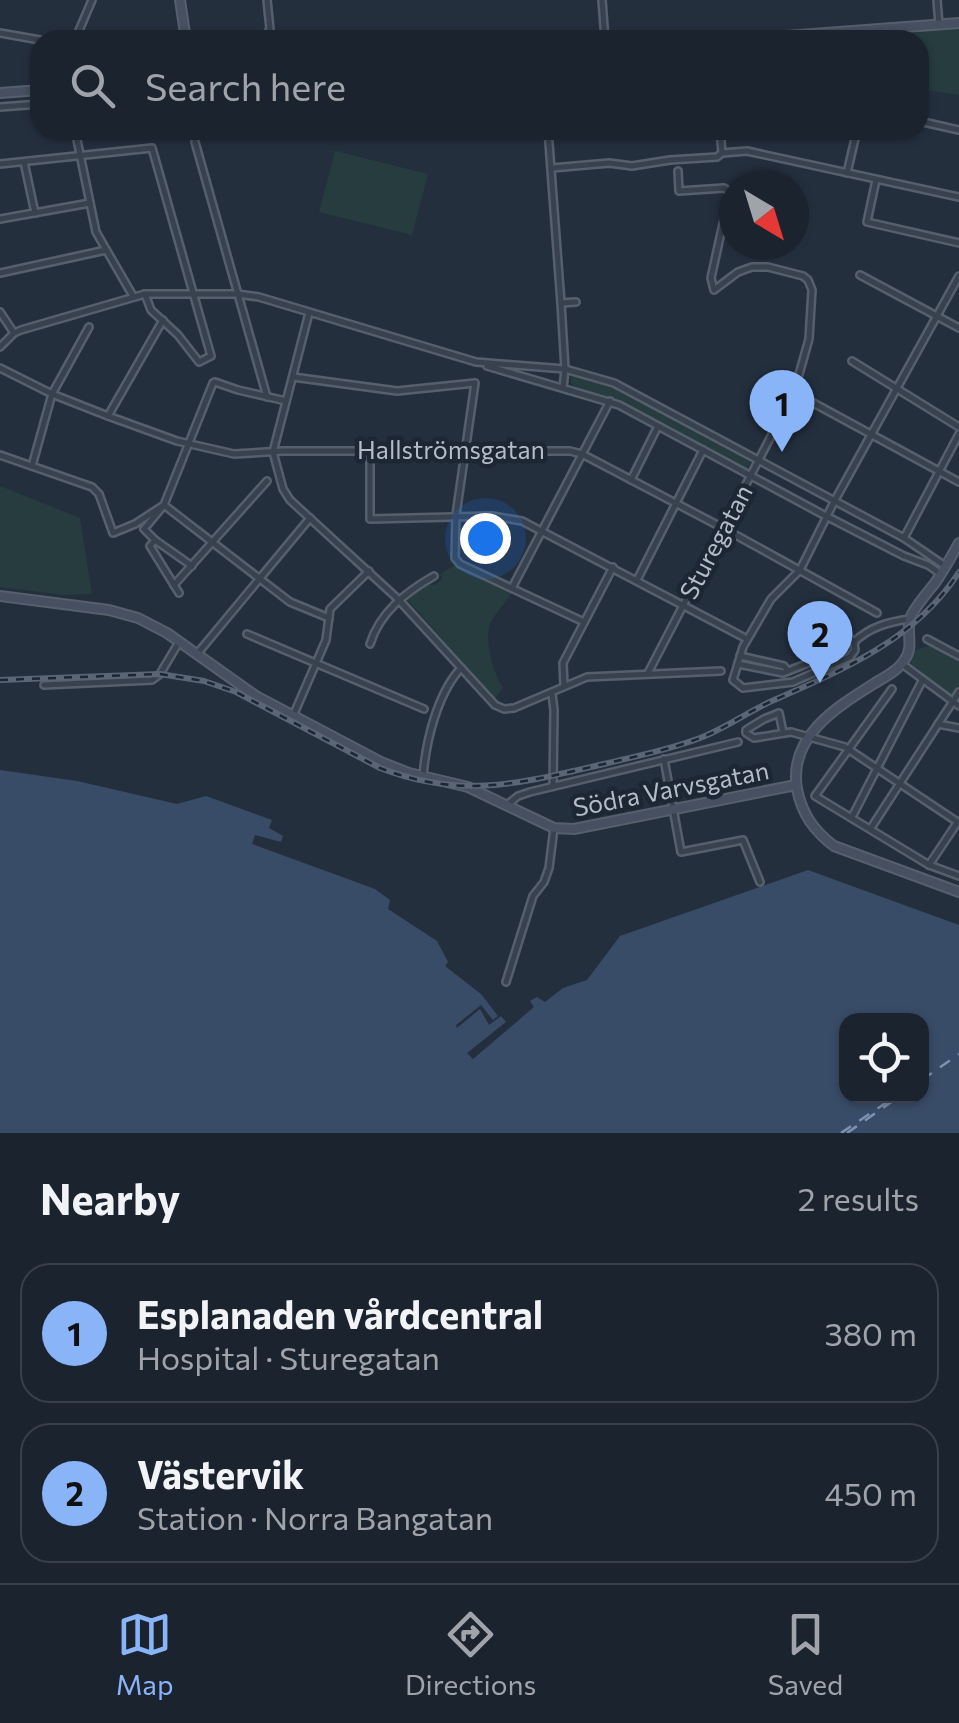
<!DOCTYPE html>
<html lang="en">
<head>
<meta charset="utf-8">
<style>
  :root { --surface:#1b232e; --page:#242b36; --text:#f1f3f6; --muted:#a0a4aa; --line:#39404a; --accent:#8ab4f8 }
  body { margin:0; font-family:Commissioner,sans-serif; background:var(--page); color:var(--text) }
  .controls { position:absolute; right:30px; bottom:30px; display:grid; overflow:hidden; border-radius:20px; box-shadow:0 2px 8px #0004 }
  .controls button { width:90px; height:90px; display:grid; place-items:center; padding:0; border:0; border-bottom:2px solid var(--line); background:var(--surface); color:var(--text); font:50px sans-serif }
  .compass { position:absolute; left:719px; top:170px; width:90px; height:90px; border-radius:50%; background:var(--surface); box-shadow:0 2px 8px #0004; rotate:142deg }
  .you { position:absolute; left:485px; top:538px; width:35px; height:35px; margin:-25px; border:8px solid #fff; border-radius:50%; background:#1a73e8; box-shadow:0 0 0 15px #1a73e833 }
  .badge { display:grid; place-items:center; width:65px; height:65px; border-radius:50%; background:var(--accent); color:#111; font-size:32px; font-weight:700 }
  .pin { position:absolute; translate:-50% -82px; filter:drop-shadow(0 2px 5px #0008) }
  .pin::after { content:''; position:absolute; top:52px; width:35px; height:30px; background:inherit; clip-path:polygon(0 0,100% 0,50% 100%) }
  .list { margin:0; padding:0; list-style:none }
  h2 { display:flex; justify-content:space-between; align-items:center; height:130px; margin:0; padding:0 40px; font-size:42px }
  h2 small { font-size:32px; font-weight:400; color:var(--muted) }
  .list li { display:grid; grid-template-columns:65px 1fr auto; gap:30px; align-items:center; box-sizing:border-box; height:140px; margin:0 20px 20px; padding:0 20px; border:2px solid var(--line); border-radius:30px }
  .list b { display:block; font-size:38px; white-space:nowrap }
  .list p { margin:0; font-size:32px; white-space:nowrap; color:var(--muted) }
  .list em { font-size:32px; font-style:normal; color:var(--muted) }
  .icon { flex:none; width:55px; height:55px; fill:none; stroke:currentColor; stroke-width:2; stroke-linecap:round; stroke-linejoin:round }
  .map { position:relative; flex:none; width:959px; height:1133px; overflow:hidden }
  .search { position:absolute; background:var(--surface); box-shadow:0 2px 8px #0004; left:30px; right:30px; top:30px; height:110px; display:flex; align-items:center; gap:25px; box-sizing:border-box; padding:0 35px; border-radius:30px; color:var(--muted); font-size:38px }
  .sheet { height:450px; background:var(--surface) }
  nav { display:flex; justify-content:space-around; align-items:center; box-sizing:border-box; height:140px; border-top:2px solid var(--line); background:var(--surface); font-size:28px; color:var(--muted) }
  nav a { display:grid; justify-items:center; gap:5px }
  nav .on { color:var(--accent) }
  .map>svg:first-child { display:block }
  .green { fill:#263c3f }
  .water { fill:#394c67; fill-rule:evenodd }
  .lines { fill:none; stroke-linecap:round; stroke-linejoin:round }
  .ferry { stroke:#7c92b1; stroke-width:2.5; stroke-dasharray:12 10; stroke-linecap:butt }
  .street-casing { stroke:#565f6c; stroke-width:10 }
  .secondary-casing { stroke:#565f6c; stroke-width:12 }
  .street { stroke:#38414e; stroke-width:5 }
  .secondary { stroke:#465061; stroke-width:8 }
  .rail-casing { stroke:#5a6575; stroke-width:6 }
  .rail { stroke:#1d2633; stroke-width:2.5; stroke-dasharray:8; stroke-linecap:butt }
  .labels { text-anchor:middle; stroke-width:9; stroke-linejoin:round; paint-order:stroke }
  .street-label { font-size:25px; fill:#b4bcc9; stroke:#1d2633 }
</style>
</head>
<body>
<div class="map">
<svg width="959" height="1133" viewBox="0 0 959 1133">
  <rect width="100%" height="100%" fill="#242f3e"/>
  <!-- green -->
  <g class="green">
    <path d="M959,28V95L919,89V40H890L923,31Z"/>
    <path d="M335,151L428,174L412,235L319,212Z"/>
    <path d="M575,374L621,388L752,459L746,470L614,399L575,388L571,383V378Z"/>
    <path d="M0,486L80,518L92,594L63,595L0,587Z"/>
    <path d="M455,565L511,594C505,603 496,612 491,622C483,638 493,673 503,687L495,699L406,598L423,586L437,584L442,578L440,574Z"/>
    <path d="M930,645L959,662V686L952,696L912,670L910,665L914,651Z"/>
  </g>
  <!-- water -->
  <path class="water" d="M0,770L77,781L177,804L206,796L272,820L269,828L283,836L281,842L255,835L252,844L375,889L390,900L388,909L437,941L448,962L445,966L481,994L498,1016L493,1020L481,1005L456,1025L457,1028L480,1009L489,1025L501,1016L506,1022L467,1053L473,1059L534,1007L530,1001L537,997L545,1002L563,988L587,980L620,936L808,870L959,925V1133H0ZM846,1021H922V1096H846Z"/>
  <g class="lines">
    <!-- ferry -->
    <g class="ferry">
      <path d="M922,1078L929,1073"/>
      <path d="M922,1080L959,1054"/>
      <path d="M841,1133L896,1096"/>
      <path d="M847,1133L900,1096"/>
    </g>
    <defs>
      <g id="street">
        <path d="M602,0L605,40"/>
        <path d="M937,0L939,25"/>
        <path d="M0,33L40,40"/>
        <path d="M75,40L92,0"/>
        <path d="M253,40L265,37L270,29L267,0"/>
        <path d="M0,107L40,104"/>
        <path d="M919,121L959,130"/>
        <path d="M75,130L96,232L133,296"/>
        <path d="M548,130L561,303L565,369L563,388"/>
        <path d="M720,130L722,153L747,151L959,197"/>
        <path d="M195,142L267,397"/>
        <path d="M24,162L35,213"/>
        <path d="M0,164L152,148L211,356L199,362L178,335L151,310L145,294"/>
        <path d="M552,168L609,163L632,166L670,160L717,157L722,153"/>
        <path d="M847,173L857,130"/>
        <path d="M876,180L867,222L959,243"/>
        <path d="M0,219L90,203"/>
        <path d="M0,273L106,250"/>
        <path d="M860,275L959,328"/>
        <path d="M561,303L576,302"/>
        <path d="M0,312L14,333"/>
        <path d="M309,313L273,452L283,489L290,500L398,599L495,705L504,709L514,708L587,677L721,671"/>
        <path d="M0,347L14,333L21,330L145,294H237L259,297L476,362L565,369L614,383L904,538L945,566"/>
        <path d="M852,361L959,427"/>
        <path d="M487,366L619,405L822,514L904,556L928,565L941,574"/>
        <path d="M0,368L52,394L108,416L177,441L234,454L283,451H570L582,454L723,528L877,613"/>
        <path d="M293,377L397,391L475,383L456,515L455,558L460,564L584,622"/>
        <path d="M795,393L959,482"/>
        <path d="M108,416L163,320"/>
        <path d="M370,451V519L492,516L522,521L747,639"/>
        <path d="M0,455L92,487L99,494L113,533L135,524L164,505L213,383L215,382L238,390L286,401"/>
        <path d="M32,466L52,394L89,327"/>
        <path d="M631,480L658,426"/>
        <path d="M904,538L959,434"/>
        <path d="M155,540L192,566"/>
        <path d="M637,580L703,450"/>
        <path d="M174,585L267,481"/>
        <path d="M512,588L610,401"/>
        <path d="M179,593L150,546L155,540L144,529L164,505L290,602L329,618"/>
        <path d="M247,634L424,709"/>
        <path d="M927,639L959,656"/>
        <path d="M854,642L855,650L850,657L793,682L743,688L733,680L743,647L771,599L800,570L835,500L959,276"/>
        <path d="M854,642C870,627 888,622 909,619"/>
        <path d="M370,644C380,612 406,592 434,576"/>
        <path d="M197,654L310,518"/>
        <path d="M740,656L784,666L788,671"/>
        <path d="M738,664L783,673L821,658L840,637H848L854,642"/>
        <path d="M902,664L959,706"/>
        <path d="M648,673L794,392L809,339L812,290L808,280L803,276L768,267H752L738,272L714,290L711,278L730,192L724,188L679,191L678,171"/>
        <path d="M44,685L152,680L160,674L179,642"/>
        <path d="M564,686L563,663L613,567"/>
        <path d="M892,689L815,796L929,865L959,876"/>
        <path d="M552,694L554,710L553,786"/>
        <path d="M293,716L326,640L330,609L369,571"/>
        <path d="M938,724L959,728"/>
        <path d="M783,732L779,713L764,719L746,730V733L754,738L791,732L845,747L959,823"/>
        <path d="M664,759L681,852L743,840L760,882"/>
        <path d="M423,776C426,741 437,694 461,668"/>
        <path d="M507,805L518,796L530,792L738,742"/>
        <path d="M852,817L922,681"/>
        <path d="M871,828L959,692"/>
        <path d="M929,865L957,823"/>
        <path d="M506,982L533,896L544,882L549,868L554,828"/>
      </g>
      <g id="secondary">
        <path d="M180,0L186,40"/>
        <path d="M732,40L959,23"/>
        <path d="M0,93L40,90"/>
        <path d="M959,543C951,557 944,570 935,583C927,593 918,603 912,614C904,629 915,645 905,659C899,670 885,677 875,683C837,707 788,736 797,789C802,814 814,831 834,846L959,892"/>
        <path d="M0,596L109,610L138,618L167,633L256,696L381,762L409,773L468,787L554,828L574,829L796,785"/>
      </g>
    </defs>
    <!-- street casing -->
    <use href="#street" class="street-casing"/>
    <!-- secondary casing -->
    <use href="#secondary" class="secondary-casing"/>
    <!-- street -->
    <use href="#street" class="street"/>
    <!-- secondary -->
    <use href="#secondary" class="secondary"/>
    <defs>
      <path id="rail" d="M0,680L160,674L204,681L236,692L380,768C463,800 521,783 604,764C636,756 669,750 700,738C726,728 749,711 774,700C845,669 916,639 959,572"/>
    </defs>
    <!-- rail casing -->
    <use href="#rail" class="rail-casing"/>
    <!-- rail -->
    <use href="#rail" class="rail"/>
  </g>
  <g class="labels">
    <!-- street labels -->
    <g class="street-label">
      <text x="451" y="459">Hallströmsgatan</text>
      <text transform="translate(716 542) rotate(-62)" y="9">Sturegatan</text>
      <text transform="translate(671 789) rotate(-11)" y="9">Södra Varvsgatan</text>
    </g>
  </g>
</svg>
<div class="controls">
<button><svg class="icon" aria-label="locate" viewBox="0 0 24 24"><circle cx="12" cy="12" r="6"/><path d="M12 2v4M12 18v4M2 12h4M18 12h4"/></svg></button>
</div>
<svg class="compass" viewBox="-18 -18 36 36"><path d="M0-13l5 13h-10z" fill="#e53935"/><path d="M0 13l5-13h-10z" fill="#a0a4aa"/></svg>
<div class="you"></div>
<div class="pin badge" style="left:782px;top:452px">1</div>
<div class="pin badge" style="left:820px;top:683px">2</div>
<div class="search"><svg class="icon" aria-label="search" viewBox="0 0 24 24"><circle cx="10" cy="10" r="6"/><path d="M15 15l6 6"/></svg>Search here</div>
</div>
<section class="sheet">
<h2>Nearby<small>2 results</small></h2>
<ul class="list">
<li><span class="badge">1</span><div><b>Esplanaden vårdcentral</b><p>Hospital · Sturegatan</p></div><em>380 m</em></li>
<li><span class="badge">2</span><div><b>Västervik</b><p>Station · Norra Bangatan</p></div><em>450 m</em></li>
</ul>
</section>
<nav>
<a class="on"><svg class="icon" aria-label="map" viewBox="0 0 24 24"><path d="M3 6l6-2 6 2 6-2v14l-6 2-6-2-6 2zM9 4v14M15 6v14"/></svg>Map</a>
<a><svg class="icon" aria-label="directions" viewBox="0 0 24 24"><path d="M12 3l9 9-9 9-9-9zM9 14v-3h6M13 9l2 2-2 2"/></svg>Directions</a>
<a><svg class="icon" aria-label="saved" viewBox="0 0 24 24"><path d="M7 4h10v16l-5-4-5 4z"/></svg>Saved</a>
</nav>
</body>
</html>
